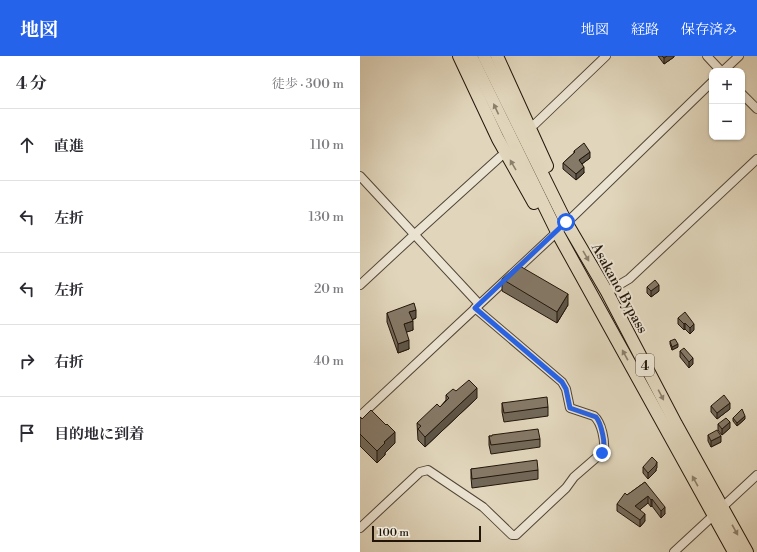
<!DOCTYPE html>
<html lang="ja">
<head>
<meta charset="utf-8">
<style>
  :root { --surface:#fff; --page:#f7f7f7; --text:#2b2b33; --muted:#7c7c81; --line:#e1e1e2; --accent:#2563eb }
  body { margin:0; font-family:"Libre Bodoni","Noto Serif JP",serif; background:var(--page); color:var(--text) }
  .controls { position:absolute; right:12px; top:12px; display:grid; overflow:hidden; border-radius:8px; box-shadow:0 1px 3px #0004 }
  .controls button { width:36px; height:36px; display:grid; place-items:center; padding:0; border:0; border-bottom:1px solid var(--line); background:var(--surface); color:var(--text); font:20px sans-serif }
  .scale { position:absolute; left:12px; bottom:10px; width:109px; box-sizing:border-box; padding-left:4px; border:2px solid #21150a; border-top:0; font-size:11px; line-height:14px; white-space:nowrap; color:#21150a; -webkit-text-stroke:3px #ece4d3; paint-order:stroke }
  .stop { position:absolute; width:12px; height:12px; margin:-9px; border:3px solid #2563eb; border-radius:50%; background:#fff }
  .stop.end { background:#2563eb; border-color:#fff; box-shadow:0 1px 4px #0008 }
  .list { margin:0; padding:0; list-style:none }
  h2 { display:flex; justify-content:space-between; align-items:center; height:52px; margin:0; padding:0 16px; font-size:17px }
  h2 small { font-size:13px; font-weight:400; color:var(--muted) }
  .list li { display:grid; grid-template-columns:26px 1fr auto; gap:12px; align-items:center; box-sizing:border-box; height:72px; padding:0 16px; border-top:1px solid var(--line) }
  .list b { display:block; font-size:15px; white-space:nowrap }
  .list em { font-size:13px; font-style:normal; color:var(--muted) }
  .icon { flex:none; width:22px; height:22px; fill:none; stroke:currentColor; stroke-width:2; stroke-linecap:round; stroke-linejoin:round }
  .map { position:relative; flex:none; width:397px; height:496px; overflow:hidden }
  header { display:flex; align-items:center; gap:24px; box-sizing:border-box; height:56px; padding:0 20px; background:var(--accent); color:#fff }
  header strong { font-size:19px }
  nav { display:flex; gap:22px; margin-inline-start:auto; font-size:14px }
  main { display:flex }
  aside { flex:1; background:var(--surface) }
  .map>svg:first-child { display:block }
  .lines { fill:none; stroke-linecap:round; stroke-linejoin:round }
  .minor-casing { stroke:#514536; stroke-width:10 }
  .highway-casing { stroke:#21150a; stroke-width:14 }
  .minor { stroke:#ece4d3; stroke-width:8 }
  .highway { stroke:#e1d6bc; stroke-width:12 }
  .wall { fill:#726859; stroke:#21150a }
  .shaded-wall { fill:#5d5548; stroke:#21150a }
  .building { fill:#857967; stroke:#21150a }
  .oneway { fill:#8b7f6c }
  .route { stroke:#2563eb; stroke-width:5 }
  .labels { text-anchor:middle; stroke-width:4; stroke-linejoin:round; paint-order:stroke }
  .shield { fill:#ece4d3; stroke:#5e5346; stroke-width:1 }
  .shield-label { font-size:13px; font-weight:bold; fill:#21150a }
  .street-label { font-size:14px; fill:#21150a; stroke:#ece4d3 }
</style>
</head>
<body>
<header>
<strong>地図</strong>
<nav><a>地図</a><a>経路</a><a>保存済み</a></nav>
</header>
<main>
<aside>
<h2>4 分<small>徒歩 · 300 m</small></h2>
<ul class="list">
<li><svg class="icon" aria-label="ahead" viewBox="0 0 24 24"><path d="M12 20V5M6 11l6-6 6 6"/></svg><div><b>直進</b></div><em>110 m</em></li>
<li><svg class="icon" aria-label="left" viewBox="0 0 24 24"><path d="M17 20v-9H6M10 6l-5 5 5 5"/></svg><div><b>左折</b></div><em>130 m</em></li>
<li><svg class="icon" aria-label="left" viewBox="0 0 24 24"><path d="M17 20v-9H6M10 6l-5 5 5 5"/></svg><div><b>左折</b></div><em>20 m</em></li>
<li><svg class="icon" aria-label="right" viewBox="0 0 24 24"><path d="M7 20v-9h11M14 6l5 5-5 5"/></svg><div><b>右折</b></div><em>40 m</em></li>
<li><svg class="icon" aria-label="arrive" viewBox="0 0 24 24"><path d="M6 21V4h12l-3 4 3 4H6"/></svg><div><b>目的地に到着</b></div></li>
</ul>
</aside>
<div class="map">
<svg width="397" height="496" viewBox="0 0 397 496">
  <rect width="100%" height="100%" fill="#e1d6bc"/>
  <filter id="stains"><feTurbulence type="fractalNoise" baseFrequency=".005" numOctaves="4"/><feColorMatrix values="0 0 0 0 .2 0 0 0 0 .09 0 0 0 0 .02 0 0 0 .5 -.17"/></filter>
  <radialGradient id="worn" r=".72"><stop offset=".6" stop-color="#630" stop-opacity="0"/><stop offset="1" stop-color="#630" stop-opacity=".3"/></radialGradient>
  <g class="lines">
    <defs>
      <g id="minor">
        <path d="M347,0L361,15"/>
        <path d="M363,15L379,0"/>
        <path d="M382,38L397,53"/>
        <path d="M175,68L246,0"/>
        <path d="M0,120L119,248"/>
        <path d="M0,229L55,178L140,101"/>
        <path d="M247,236L269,223L397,103"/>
        <path d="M0,360L197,176L352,26"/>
        <path d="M0,472L60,416L68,414L123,451L152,479H156L206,432L214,421L244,395C245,385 242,367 234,360L210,352L206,333L202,326L115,252"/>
        <path d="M314,496L397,419"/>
      </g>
      <g id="highway">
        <path d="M99,0L138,83L174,147"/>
        <path d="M111,0L197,176L374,496"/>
        <path d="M124,0L206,166L247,236L316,368L387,496"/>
        <path d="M137,0L187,110"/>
      </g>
    </defs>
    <!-- minor casing -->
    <use href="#minor" class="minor-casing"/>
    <!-- highway casing -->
    <use href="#highway" class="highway-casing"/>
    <!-- minor -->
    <use href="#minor" class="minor"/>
    <!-- highway -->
    <use href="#highway" class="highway"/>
  </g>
  <!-- wall -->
  <g class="wall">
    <path d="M298,0H314V1L304,8Z"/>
    <path d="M214,95L230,102L222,108L224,117L216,124L203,113V107L214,97Z"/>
    <path d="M142,223L208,249L197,267L142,235Z"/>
    <path d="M287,231L299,235L291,241L287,237Z"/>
    <path d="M27,257L56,262L52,264L53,274L46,276L49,293L38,297L27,266Z"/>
    <path d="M318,262L334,274L330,278L325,273L324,274L318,268Z"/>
    <path d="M310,285L318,291L312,294L310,288Z"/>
    <path d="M320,295L333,308L329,312L320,301Z"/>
    <path d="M96,335L117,342L65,391L58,384L57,367L80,351L86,344V339Z"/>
    <path d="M142,347L188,351V360L144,366L142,356Z"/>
    <path d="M351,350L370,353L357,363L351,356Z"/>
    <path d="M0,361L35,387L25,397V399L17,407L0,390Z"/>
    <path d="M373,362L385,363L377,370L373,365Z"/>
    <path d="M358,368L370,372L362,379L358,374Z"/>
    <path d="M348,379L361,386L351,391L348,385Z"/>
    <path d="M129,380L180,383V391L131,398L129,389Z"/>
    <path d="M283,411L297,412L296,413V415L288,423L283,417Z"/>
    <path d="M111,413L178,414V423L112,432L111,422Z"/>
    <path d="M285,426L305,458L301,462L292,450L291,451L288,447L279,454L285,465L280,471L257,455V448L267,439Z"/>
  </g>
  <!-- shaded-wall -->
  <g class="shaded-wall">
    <path d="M307,0H314V1L304,8V2Z"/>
    <path d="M230,96V102L219,110V104Z"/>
    <path d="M224,111V117L216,124V118Z"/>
    <path d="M299,229V235L291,241V235Z"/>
    <path d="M208,238V249L197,267V256Z"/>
    <path d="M56,254V262L49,265V256Z"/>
    <path d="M53,265V274L44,277V268Z"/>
    <path d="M325,267V273L324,274V268Z"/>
    <path d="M334,268V274L330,278V272Z"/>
    <path d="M49,284V293L38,297V288Z"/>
    <path d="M318,288V291L312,294V291Z"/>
    <path d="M333,302V308L329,312V306Z"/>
    <path d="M117,332V342L65,391V381Z"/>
    <path d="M370,347V353L357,363V357Z"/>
    <path d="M385,360V363L377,370V367Z"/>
    <path d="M370,366V372L362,379V373Z"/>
    <path d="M35,376V387L25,397V399L17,407V395L24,386Z"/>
    <path d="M361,380V386L351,391V385Z"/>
    <path d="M297,406V412L296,413V415L288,423V417Z"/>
    <path d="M288,440V447L275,458V450Z"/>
    <path d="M292,443V450L291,451V444Z"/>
    <path d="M305,451V458L301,462V455Z"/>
    <path d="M285,458V465L280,471V464Z"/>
  </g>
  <!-- building -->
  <g class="building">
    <path d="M302,0H307L304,2Z"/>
    <path d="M224,87L230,96L219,104L224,111L216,118L203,107L215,96L214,95Z"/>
    <path d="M158,209L208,238L197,256L142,223Z"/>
    <path d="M295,224L299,229L291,235L287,231Z"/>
    <path d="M54,247L56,254L49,256L53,265L44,268L49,284L38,288L27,257Z"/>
    <path d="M325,256L334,268L330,272L325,267L324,268L318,262Z"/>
    <path d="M315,283L318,288L312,291L310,285Z"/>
    <path d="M324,292L333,302L329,306L320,295Z"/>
    <path d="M109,324L117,332L65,381L58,373L61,370L57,367L77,348L80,351L89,342L86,339L93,333L96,335Z"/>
    <path d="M364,339L370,347L357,357L351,350Z"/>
    <path d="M187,341L188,351L144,357L142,347Z"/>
    <path d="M382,353L385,360L377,367L373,362Z"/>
    <path d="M11,354L26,369L27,368L35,376L24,386L25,387L17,395L0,378V361L2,363Z"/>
    <path d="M366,362L370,366L362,373L358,368Z"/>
    <path d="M178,373L180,383L131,389L129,380H132V379Z"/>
    <path d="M357,374L361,380L351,385L348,379Z"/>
    <path d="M292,401L297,406L296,408V409L288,417L283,411Z"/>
    <path d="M177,404L178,414L112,423L111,413Z"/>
    <path d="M285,426L305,451L301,455L292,443L291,444L288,440L275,450L285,458L280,464L257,448L265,437L267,439Z"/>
  </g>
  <!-- one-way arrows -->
  <defs><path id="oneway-solid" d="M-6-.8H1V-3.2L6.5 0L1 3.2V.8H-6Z"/></defs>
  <g class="oneway">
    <use href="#oneway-solid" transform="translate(136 53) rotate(-115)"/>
    <use href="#oneway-solid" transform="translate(153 109) rotate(-120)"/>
    <use href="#oneway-solid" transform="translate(226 200) rotate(60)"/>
    <use href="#oneway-solid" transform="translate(265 299) rotate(-119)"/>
    <use href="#oneway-solid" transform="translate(301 339) rotate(62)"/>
    <use href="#oneway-solid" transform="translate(335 425) rotate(-119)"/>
    <use href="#oneway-solid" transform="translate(375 474) rotate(61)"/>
  </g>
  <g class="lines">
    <!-- route -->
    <path class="route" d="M206,166L115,252L202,326L206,333L210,352L236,361C241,367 247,390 242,397"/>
  </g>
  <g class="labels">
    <!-- shield labels -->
    <rect class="shield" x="276" y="298" width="18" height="22" rx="3"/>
    <g class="shield-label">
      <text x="285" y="314">4</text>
    </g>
    <!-- street labels -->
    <g class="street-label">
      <text transform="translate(260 232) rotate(61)" y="5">Asakano Bypass</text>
    </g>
  </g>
  <rect width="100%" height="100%" filter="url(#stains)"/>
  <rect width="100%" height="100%" fill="url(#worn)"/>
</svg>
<div class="controls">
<button>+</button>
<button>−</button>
</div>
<div class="scale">100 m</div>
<div class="stop" style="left:206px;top:166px"></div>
<div class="stop end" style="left:242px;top:397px"></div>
</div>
</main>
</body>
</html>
